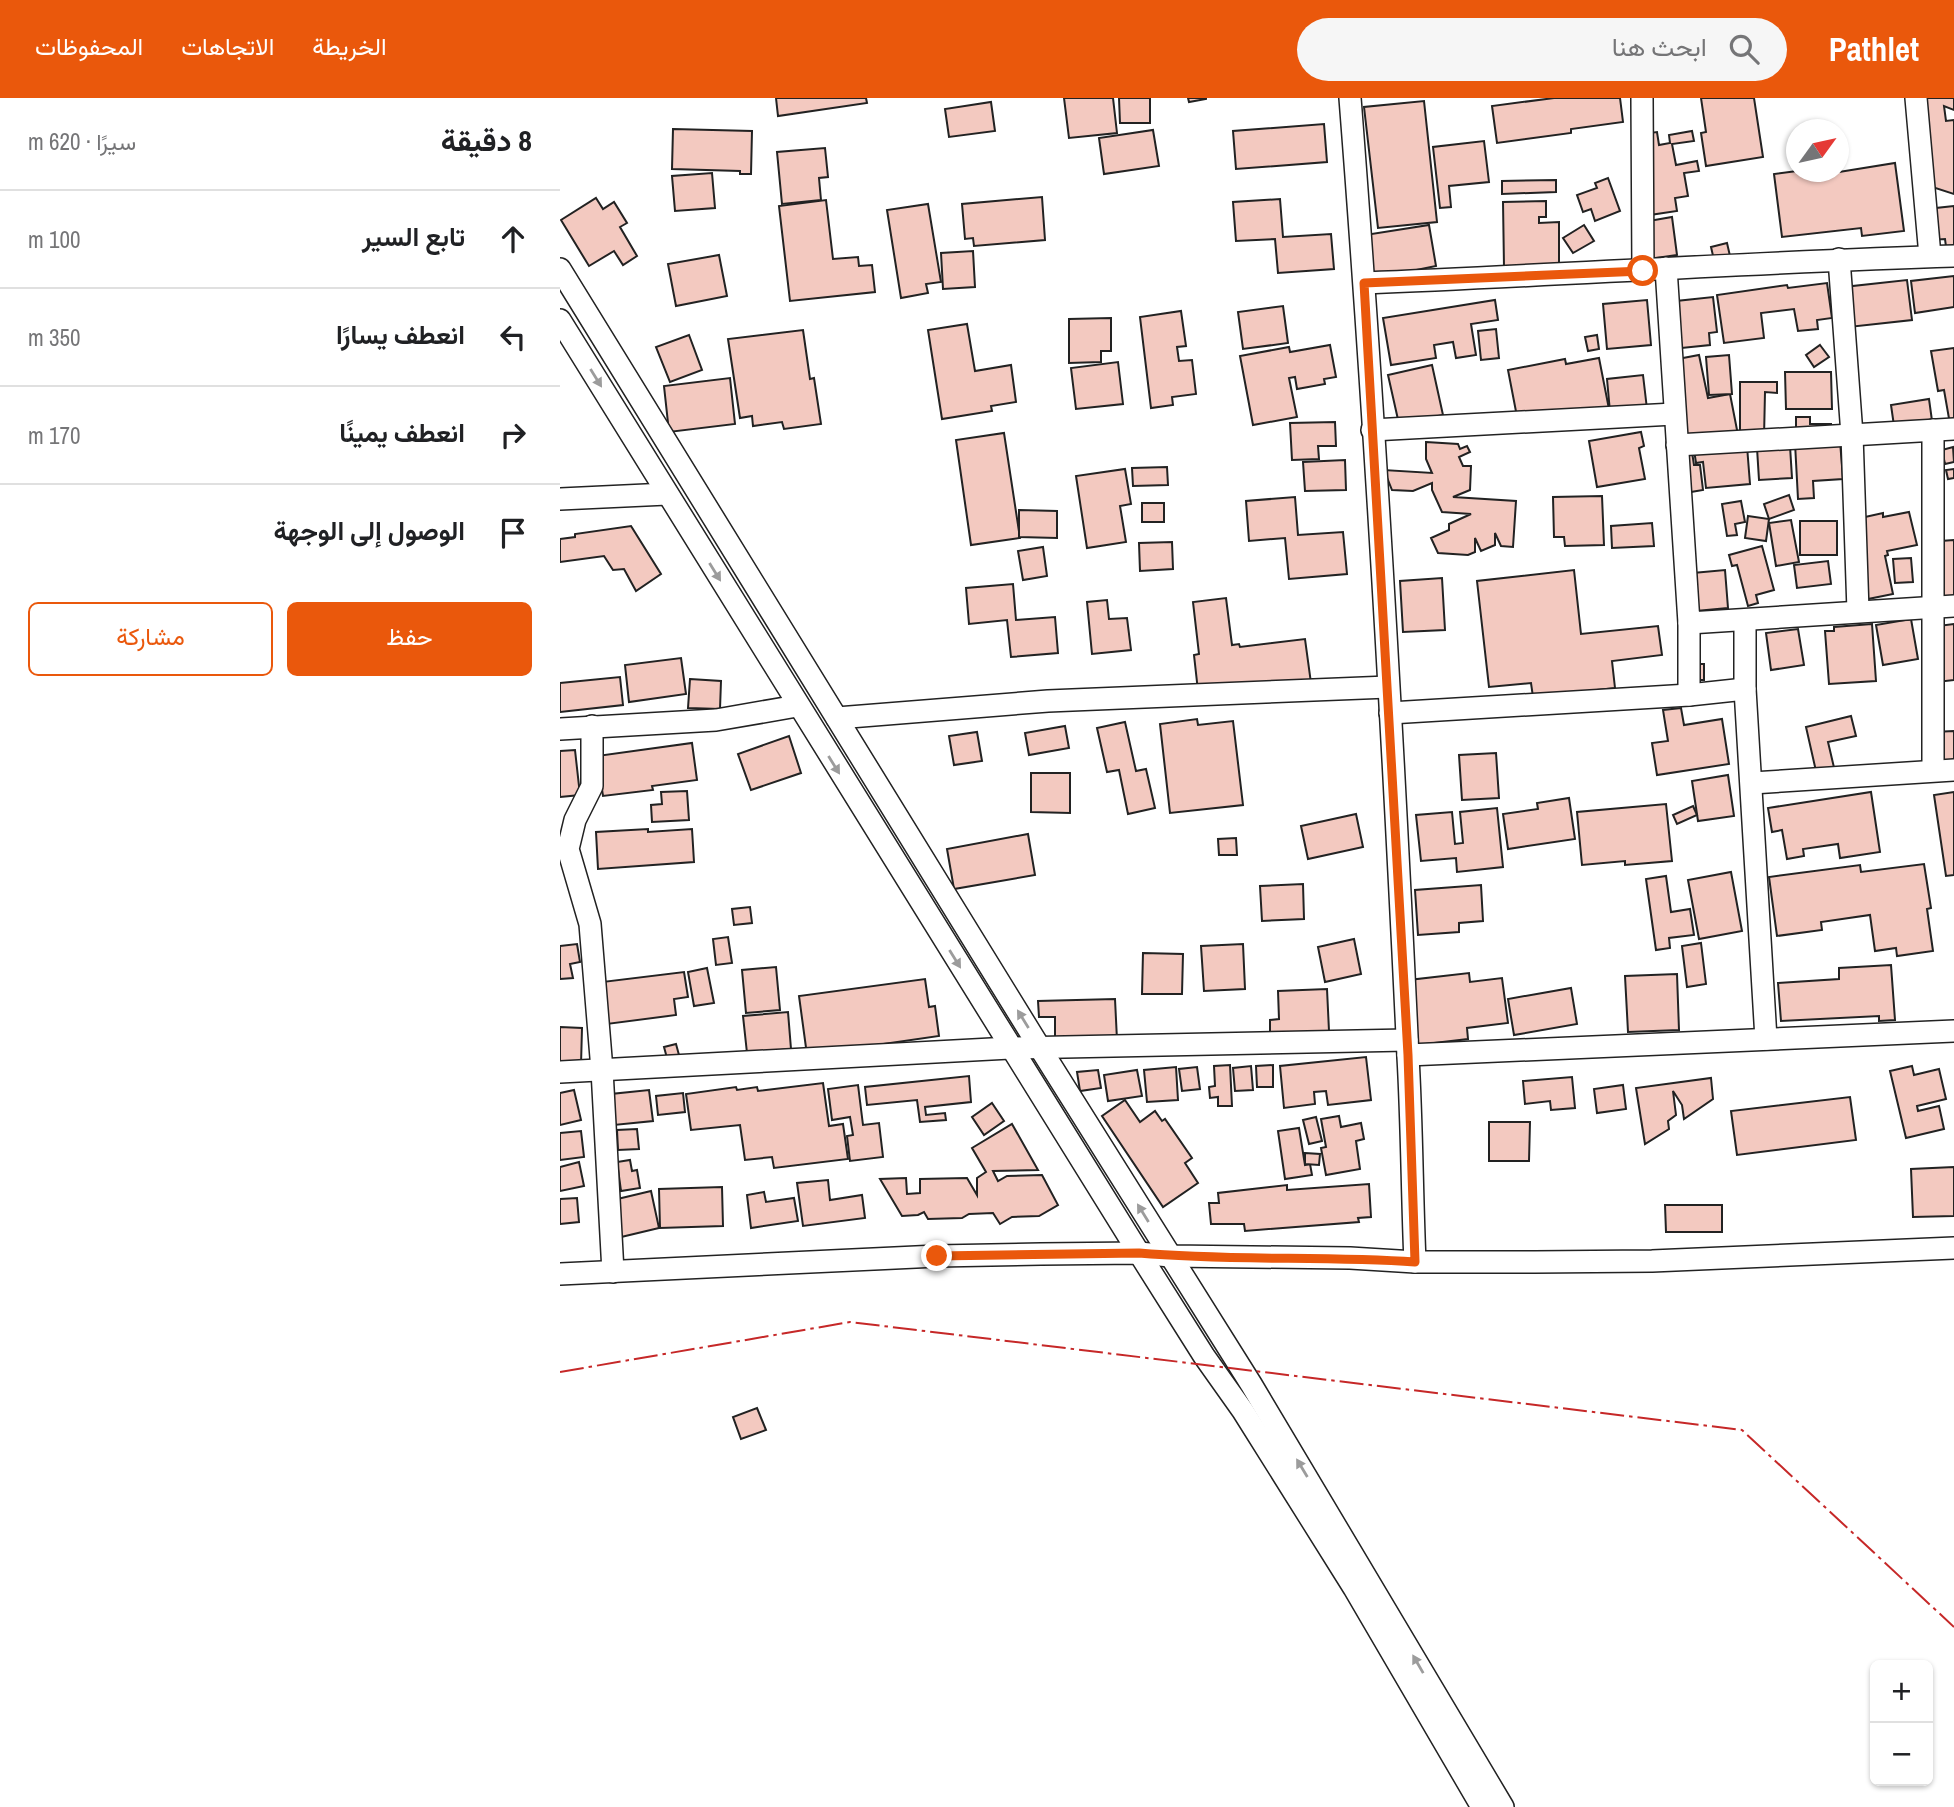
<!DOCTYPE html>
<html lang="ar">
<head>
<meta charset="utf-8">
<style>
  :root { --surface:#fff; --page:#f6f6f6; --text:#202124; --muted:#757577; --line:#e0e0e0; --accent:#ea580c }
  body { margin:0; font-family:"Archivo Narrow",Vazirmatn,sans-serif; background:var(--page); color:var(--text); direction:rtl }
  .controls { position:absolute; right:21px; bottom:21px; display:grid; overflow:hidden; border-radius:10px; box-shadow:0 2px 5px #0004 }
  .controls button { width:63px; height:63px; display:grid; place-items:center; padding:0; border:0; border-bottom:2px solid var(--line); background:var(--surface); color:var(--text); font:35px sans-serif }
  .compass { position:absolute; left:1226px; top:21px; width:63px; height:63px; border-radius:50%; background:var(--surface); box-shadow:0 2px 5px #0004; rotate:57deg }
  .stop { position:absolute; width:21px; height:21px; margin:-16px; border:5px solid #ea580c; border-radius:50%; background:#fff }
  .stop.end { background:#ea580c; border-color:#fff; box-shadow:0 2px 7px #0008 }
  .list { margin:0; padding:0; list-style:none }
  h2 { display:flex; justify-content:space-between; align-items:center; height:91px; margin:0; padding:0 28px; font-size:30px }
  h2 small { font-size:23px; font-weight:400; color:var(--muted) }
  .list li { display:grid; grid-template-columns:46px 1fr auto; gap:21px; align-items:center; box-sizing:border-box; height:98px; padding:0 28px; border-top:2px solid var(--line) }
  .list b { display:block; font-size:26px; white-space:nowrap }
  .list em { font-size:23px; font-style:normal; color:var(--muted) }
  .actions { display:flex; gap:14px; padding:21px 28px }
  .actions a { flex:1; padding:16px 0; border:2px solid var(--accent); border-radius:10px; text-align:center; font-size:24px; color:var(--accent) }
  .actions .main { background:var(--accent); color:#fff }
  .icon { flex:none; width:38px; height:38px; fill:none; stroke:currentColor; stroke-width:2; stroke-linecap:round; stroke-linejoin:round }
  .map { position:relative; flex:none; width:1394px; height:1709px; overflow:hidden; direction:ltr }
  header { display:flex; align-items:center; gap:42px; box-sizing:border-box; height:98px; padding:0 35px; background:var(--accent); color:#fff }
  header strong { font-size:33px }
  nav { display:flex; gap:38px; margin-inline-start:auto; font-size:24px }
  .search { width:490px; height:63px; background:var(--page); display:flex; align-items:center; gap:18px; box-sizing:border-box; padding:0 24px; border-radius:38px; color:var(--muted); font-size:26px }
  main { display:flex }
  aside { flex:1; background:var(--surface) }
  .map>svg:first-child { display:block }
  .building { fill:#f3c9c0; stroke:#222; stroke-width:2 }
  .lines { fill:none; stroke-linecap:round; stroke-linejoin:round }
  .minor-casing { stroke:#222; stroke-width:24 }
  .minor { stroke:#fff; stroke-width:21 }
  .power { stroke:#c62828; stroke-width:2; stroke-dasharray:24 5 3.5 5; stroke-linecap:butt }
  .oneway { fill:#9c9c9c }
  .route { stroke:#ea580c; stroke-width:9 }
</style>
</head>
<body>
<header>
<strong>Pathlet</strong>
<div class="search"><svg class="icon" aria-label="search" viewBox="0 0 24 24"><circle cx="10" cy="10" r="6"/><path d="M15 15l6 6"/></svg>ابحث هنا</div>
<nav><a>الخريطة</a><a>الاتجاهات</a><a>المحفوظات</a></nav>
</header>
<main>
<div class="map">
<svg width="1394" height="1709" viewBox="0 0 1394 1709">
  <rect width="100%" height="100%" fill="#fff"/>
  <!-- building -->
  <g class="building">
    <path d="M216,0H306L307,5L218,18Z"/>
    <path d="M504,0H553L557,35L509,40Z"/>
    <path d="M559,0H590V25H560Z"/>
    <path d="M628,0H646V1L629,4Z"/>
    <path d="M994,0H1060L1063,24L1011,31V35L937,45L932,8Z"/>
    <path d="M1141,0H1194L1203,59L1146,68L1141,35L1146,34Z"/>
    <path d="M1354,0H1394V12L1384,8L1386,23L1394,22V96L1363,86Z"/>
    <path d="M864,3L877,124L818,130L804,9Z"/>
    <path d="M431,4L435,33L389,39L385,11Z"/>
    <path d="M764,26L767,64L676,71L673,33Z"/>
    <path d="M113,31L192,33L191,76H180V73L112,71Z"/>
    <path d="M593,32L599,68L544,76L539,40Z"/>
    <path d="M1132,33L1134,43L1112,46L1116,67L1137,63L1139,73L1124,75L1128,98L1115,100L1117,113L1083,118L1074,37L1097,34L1099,47L1110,45L1109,37Z"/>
    <path d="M924,43L929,84L889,88L891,109L880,110L873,49Z"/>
    <path d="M265,50L268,79L259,80L261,102L222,106L217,54Z"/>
    <path d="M1335,65L1344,133L1302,138L1301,130L1222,139L1214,76L1237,73L1279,74Z"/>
    <path d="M152,75L155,110L115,113L112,78Z"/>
    <path d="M1048,80L1060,113L1035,123L1031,111L1023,114L1017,97L1037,90L1035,85Z"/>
    <path d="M996,82V94L942,96V83Z"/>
    <path d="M482,99L485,142L414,148L413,140L405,141L402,106Z"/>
    <path d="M36,100L43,111L54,104L67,125L60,129L77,158L63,167L54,153L29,168L1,122Z"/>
    <path d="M720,101L723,139L771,136L774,171L718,175L715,141L676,143L673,104Z"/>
    <path d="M266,102L273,161L298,159L299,168L312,167L315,194L230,203L219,108Z"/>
    <path d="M986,103V119H979V125L999,124V168L944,169L943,104Z"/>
    <path d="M368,106L381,184L366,186L368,195L341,200L327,112Z"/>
    <path d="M1394,108V156H1387L1385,141L1370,142L1367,111Z"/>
    <path d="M1112,119L1117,157L1089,161L1083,124Z"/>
    <path d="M869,127L876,168L812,181L805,137Z"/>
    <path d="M1024,127L1034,143L1013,155L1003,140Z"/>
    <path d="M1167,145L1170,158L1154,162L1151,149Z"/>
    <path d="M413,153L415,189L383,191L381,155Z"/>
    <path d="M159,157L167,198L116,208L108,166Z"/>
    <path d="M1394,178V209L1355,215L1351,183Z"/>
    <path d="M1347,182L1352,222L1289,229L1284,189Z"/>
    <path d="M1267,185L1272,220L1257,222L1258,231L1238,233L1234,211L1201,215L1204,240L1164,245L1157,197L1227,187L1228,190Z"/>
    <path d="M1153,199L1157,234L1149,235L1150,247L1112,251L1107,204Z"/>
    <path d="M935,202L938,222L911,226L916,257L896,260L893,244L874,247L876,260L831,267L823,220Z"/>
    <path d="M1087,202L1091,247L1047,251L1043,206Z"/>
    <path d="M723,208L728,245L683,251L678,214Z"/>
    <path d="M621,213L626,248L617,249L619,263L632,262L636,296L612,299L613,307L591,310L580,219Z"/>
    <path d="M551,220V253H541V264L509,265V221Z"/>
    <path d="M407,226L415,273L451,267L456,304L431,308L432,313L382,321L368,232Z"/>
    <path d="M936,231L939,260L921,262L918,233Z"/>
    <path d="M243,232L250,281L254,280L261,326L224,331L222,324L193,328L192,318L180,320L168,241Z"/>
    <path d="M129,237L142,272L110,284L96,249Z"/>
    <path d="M1037,237L1039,251L1028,253L1025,239Z"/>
    <path d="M770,247L776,279L764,281L765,286L737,291L735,279L729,280L737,319L693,327L680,258L729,249L730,254Z"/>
    <path d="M1260,247L1269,259L1254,269L1246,257Z"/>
    <path d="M1394,250V331L1391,332L1384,292L1378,293L1371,253Z"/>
    <path d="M1139,257L1148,300L1170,296L1178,337L1123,348L1107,263Z"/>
    <path d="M1169,257L1172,296L1149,297L1146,259Z"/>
    <path d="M1039,260L1049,311L959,329L948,272L1005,261L1006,266Z"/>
    <path d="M558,264L563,306L516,311L511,270Z"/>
    <path d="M872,267L883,317L839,326L828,277Z"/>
    <path d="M1225,274H1271L1272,311H1226Z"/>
    <path d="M1083,277L1087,311L1050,314L1047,281Z"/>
    <path d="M170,280L175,326L109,334L104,288Z"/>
    <path d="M1180,284H1217V295L1205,294L1204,340L1180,339Z"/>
    <path d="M1369,301L1373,330L1335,335L1331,307Z"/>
    <path d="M1236,319H1250V326H1271V340H1236Z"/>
    <path d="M775,324L776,348H758L759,361L732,362L730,325Z"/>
    <path d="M1081,334L1084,348L1079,350L1085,381L1037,389L1029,343Z"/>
    <path d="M444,335L460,440L411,447L396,342Z"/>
    <path d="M1280,343L1283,381L1253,383L1254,400L1238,401L1235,345Z"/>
    <path d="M866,344L898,346L900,351L907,348L910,354L899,359L903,368H911L910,392L893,399L956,403L953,449L941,448L935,435V447L921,453L915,440V454L908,457L878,455L871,440L889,432V426L911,416L882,414L872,392V385L853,393L832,392L824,372L872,375L866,361Z"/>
    <path d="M1187,348L1190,386L1146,390L1143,364L1136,365L1134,352Z"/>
    <path d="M1230,348L1232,380L1199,382L1197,350Z"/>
    <path d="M1393,349L1394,364L1385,366L1382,352Z"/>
    <path d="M1132,354L1134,367H1140L1143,392L1125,395L1123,356Z"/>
    <path d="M785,362L786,392L745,393L743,364Z"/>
    <path d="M607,369L608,387L573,388L572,370Z"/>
    <path d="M565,371L571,406L560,408L566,444L527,450L516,378Z"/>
    <path d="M1394,371V380L1388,381L1386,372Z"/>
    <path d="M1229,397L1234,412L1209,421L1204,406Z"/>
    <path d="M1042,398L1044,447L1005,448L1004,439H994L993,399Z"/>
    <path d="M735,399L738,437L783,434L787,476L729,481L725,440L689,443L686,403Z"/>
    <path d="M1181,403L1185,424L1175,426L1177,437L1167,438L1162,406Z"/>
    <rect x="582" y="405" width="22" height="19"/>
    <path d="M459,412L497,413V440L459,439Z"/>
    <path d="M1349,414L1357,447L1327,453L1328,457L1325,458L1333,496L1303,502L1287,423L1323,415V419Z"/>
    <path d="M1188,418L1209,421L1206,443L1185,440Z"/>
    <path d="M1231,422L1239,464L1216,468L1209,425Z"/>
    <rect x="1240" y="423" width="37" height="34"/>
    <path d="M1092,425L1094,448L1052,450L1051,428Z"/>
    <path d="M71,428L101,476L76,493L64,471L53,472L44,458L0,464V441L15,439V436Z"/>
    <path d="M1394,442V504L1372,505L1367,444Z"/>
    <path d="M612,444L613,471L580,473L579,445Z"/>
    <path d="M1202,448L1214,492L1196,497L1198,505L1188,508L1177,467L1172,468L1169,457Z"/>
    <path d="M483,449L487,478L463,482L458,453Z"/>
    <path d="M1351,460L1353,484L1335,485L1333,461Z"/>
    <path d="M1268,463L1271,486L1237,490L1234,467Z"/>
    <path d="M1014,472L1021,536L1098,528L1102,557L1052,563L1055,590L973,599L971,585L929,589L917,483Z"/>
    <path d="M1165,472L1168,510L1125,514L1122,476Z"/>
    <path d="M882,480L885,532L843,534L840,483Z"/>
    <path d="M453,486L456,522L495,519L498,555L451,559L447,522L409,526L406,490Z"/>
    <path d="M666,500L672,547L679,546L680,549L745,541L751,585L638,593L634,557L639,556L633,504Z"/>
    <path d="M547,502L549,521L567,520L571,552L532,556L527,504Z"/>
    <path d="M1351,521L1358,561L1323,567L1316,527Z"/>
    <path d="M1312,526L1316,583L1269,586L1265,533H1274V529Z"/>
    <path d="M1394,526V582L1377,584L1370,529Z"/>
    <path d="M1238,531L1244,567L1211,572L1206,535Z"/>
    <path d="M121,560L126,596L69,604L65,567Z"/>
    <rect x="1125" y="566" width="19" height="16"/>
    <path d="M60,579L63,607L0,614V585Z"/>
    <path d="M130,581L161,583L160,611L128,610Z"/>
    <path d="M1121,610L1124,627L1162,621L1169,666L1097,677L1092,645L1108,643L1103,612Z"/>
    <path d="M1291,618L1296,638L1268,644L1276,678L1258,682L1246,629Z"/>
    <path d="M637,621L638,627L673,623L683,707L610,715L600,626Z"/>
    <path d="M565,624L576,673L586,671L595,710L568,716L559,672L547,674L537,630Z"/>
    <path d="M505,628L509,650L469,657L465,635Z"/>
    <path d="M1394,633V675L1376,676L1374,634Z"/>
    <path d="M417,634L422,663L394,667L389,638Z"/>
    <path d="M229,638L241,675L191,692L178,656Z"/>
    <path d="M132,645L137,682L92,688L93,692L43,698L37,658Z"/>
    <path d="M15,652L20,697L0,699V653Z"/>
    <path d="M936,655L939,700L902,702L899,657Z"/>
    <path d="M471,675H510V715L471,714Z"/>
    <path d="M1168,677L1174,718L1138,723L1132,683Z"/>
    <path d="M127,693L129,722L92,724L91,707L102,706L101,694Z"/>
    <path d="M1311,694L1320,754L1280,760L1278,746L1243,751L1244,758L1227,761L1222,732L1212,734L1208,710Z"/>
    <path d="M1394,694V777L1386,778L1374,697Z"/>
    <path d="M1009,700L1015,741L948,751L943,716L978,711L977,705Z"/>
    <path d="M1106,706L1112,763L1065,767V763L1022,767L1017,714Z"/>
    <path d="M1133,708L1137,717L1117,726L1113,717Z"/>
    <path d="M937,710L943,769L897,774L896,760L861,763L856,717L892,714L895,746L903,745L900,714Z"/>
    <path d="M796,716L803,749L748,761L741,728Z"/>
    <path d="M88,731V734L132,731L134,764L38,771L36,734Z"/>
    <path d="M468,736L475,777L394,791L387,751Z"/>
    <path d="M676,740L677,757H659L658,741Z"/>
    <path d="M1364,766L1371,810L1367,811L1373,853L1337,858L1336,850L1315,853L1310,817L1261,824L1262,832L1217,838L1209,779L1300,767L1301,774Z"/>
    <path d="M1171,774L1182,833L1139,841L1128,782Z"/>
    <path d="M1106,778L1111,814L1130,811L1134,837L1109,840L1110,850L1096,852L1086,781Z"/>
    <path d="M743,786L744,821L702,823L700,788Z"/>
    <path d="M921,787L923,823L899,825V834L858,837L855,792Z"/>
    <path d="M190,809L192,825L174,827L172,811Z"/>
    <path d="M168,839L172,865L156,867L153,841Z"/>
    <path d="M794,841L801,876L765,884L758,849Z"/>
    <path d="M1141,845L1146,886L1127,889L1122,848Z"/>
    <path d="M17,846L20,864L10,866L13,880L0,881V848Z"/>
    <path d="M683,846L685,891L644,893L641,848Z"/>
    <path d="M583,855L623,856L622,896H582Z"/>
    <path d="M1331,867L1335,922L1319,923V918L1221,923L1218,885L1279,881V870Z"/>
    <path d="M216,869L220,912L186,915L182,872Z"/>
    <path d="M147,870L154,905L134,908L128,874Z"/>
    <path d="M124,874L128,899L114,901L116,917L47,926L42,884Z"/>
    <path d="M909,875L910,884L942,880L948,925L907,930L908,941L857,947L849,882Z"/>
    <path d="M1117,876L1119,932L1068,934L1065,878Z"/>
    <path d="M365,881L369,909L375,908L379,938L247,957L239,898Z"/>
    <path d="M1011,890L1017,926L954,937L948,901Z"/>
    <path d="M767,891L769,933L710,936V922L719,921L718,893Z"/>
    <path d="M555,901L557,942L495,944V919H479L478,903Z"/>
    <path d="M228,914L231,951L187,955L183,918Z"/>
    <path d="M0,929L22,930L21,967H0Z"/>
    <path d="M116,946L119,957L107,960L104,949Z"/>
    <path d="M806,959L811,1002L768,1007L766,993L754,994L755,1006L724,1010L720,968Z"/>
    <path d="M670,967L672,1008H658V999L650,1000L649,989L655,988L654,968Z"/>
    <path d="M713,967V989H697L696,968Z"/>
    <path d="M691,968L693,992L675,993L673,970Z"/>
    <path d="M1352,968L1354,977L1379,971L1386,1001L1357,1008L1358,1013L1379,1008L1384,1031L1346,1040L1330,973Z"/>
    <path d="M616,969L618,1002L587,1004L584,972Z"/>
    <path d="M637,969L640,991L622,993L619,971Z"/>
    <path d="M538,972L541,990L520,993L517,974Z"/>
    <path d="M577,972L582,998L548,1003L544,977Z"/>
    <path d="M409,978L411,1004L365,1009L366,1017L385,1015L386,1022L360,1024L357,1002L307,1007L305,989Z"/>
    <path d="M1012,979L1015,1010L991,1012L990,1003L965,1006L963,983Z"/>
    <path d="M1151,980L1153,1001L1124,1021L1122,1007L1113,993L1116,1017L1108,1023L1109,1031L1085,1046L1076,990Z"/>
    <path d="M263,985L269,1028L283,1026L288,1061L214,1070L212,1059L185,1062L180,1027L131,1032L126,996L176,989L177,992L197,989L198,993Z"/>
    <path d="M298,987L303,1027L319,1025L323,1059L290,1063L287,1038L293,1037L290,1019L272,1022L268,991Z"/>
    <path d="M1063,987L1066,1011L1037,1015L1034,991Z"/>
    <path d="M14,992L21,1022L0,1027V995Z"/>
    <path d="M89,992L93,1023L54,1027L51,996Z"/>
    <path d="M123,995L125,1014L98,1017L96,998Z"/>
    <path d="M1290,999L1296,1042L1177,1057L1171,1013Z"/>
    <path d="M565,1002L580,1024L595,1013L602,1023L605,1021L632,1060L625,1065L638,1085L603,1109L542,1018Z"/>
    <path d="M432,1005L444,1023L424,1037L412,1019Z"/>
    <path d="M779,1018L781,1029L801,1025L804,1041L796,1043L800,1071L766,1077L761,1050L766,1049L761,1021Z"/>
    <path d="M756,1019L762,1043L749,1046L743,1022Z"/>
    <path d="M929,1024H970L969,1063H929Z"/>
    <path d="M452,1026L478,1072L433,1073L438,1083L447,1078L482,1077L498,1107L479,1118L452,1119L440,1126L433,1115L409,1116L402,1120L368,1121L364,1114L358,1117L342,1118L320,1081L346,1080L347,1096L360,1095V1081L407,1080L417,1097V1080L426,1074L412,1050Z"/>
    <path d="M739,1030L745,1067L750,1066L752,1077L725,1081L718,1033Z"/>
    <path d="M77,1031L79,1051L58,1052L57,1032Z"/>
    <path d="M21,1033L24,1059L0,1062V1035Z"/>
    <path d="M745,1055L760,1056L759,1067L745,1066Z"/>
    <path d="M70,1062L72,1073L77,1072L80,1090L61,1093L57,1064Z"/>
    <path d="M19,1064L24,1088L0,1093V1069Z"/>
    <path d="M1394,1069V1118L1353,1119L1351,1071Z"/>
    <path d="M268,1082L270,1102L302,1097L305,1120L243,1128L237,1085Z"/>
    <path d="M809,1086L811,1119L798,1120L799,1124L685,1133L684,1126H651L649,1105H659L658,1095L727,1087V1092Z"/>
    <path d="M162,1089L163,1128L100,1130L99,1091Z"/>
    <path d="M91,1093L99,1130L57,1140L49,1103Z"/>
    <path d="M204,1094L206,1104L234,1100L238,1123L191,1130L187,1097Z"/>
    <path d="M17,1100L19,1124L0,1126V1101Z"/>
    <path d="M1105,1107H1162V1134H1106Z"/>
    <path d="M197,1310L206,1332L181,1341L173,1319Z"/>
  </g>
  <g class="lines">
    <defs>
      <g id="minor">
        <path d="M790,0C815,319 833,639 848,959C852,1028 852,1096 855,1164"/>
        <path d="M1082,0L1083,173"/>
        <path d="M1356,0L1370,158"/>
        <path d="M1279,161L1292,337L1298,513"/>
        <path d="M1106,170L1129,525L1394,508"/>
        <path d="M0,171L480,950L691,1286L943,1709"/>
        <path d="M805,185C1001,177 1197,164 1394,158"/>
        <path d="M0,222L579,1155L644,1258L683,1313L794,1490L922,1709"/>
        <path d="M812,332L1114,316"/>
        <path d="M1373,332V672"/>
        <path d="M1117,347L1394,331"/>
        <path d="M0,401L107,396"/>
        <path d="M1185,522V591L1206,941"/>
        <path d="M1129,525V597"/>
        <path d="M830,615L1129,597L1185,591"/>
        <path d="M277,620L488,603L828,589"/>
        <path d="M32,628V688L15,722L8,751L30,826L42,972L53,1174"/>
        <path d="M0,631L156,622L237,608"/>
        <path d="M1192,685L1394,672"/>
        <path d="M848,957L1394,933"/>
        <path d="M0,974L450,950L847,942"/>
        <path d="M0,1176L377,1158L481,1156L579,1155L610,1158L790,1160L855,1164H975L1092,1163L1394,1150"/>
      </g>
    </defs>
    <!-- minor casing -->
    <use href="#minor" class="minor-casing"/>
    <!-- minor -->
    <use href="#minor" class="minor"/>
    <!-- power -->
    <path class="power" d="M0,1274L290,1224L1182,1332L1394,1529"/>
  </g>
  <!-- one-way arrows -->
  <defs><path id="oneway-solid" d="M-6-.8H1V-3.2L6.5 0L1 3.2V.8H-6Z" transform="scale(1.75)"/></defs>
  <g class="oneway">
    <use href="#oneway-solid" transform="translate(36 280) rotate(58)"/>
    <use href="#oneway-solid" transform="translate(155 474) rotate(58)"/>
    <use href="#oneway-solid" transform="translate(274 667) rotate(58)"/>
    <use href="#oneway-solid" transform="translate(395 861) rotate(58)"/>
    <use href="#oneway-solid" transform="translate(463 921) rotate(-122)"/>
    <use href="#oneway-solid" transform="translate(583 1115) rotate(-122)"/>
    <use href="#oneway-solid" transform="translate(742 1370) rotate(-121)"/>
    <use href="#oneway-solid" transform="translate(858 1566) rotate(-120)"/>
  </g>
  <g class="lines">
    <!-- route -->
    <path class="route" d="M377,1158L579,1155C670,1163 763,1158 855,1164L848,957L804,185L1083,173"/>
  </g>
</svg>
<div class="controls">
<button>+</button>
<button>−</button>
</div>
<svg class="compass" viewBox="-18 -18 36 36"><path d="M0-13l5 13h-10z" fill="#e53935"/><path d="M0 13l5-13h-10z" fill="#757577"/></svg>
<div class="stop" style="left:1083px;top:173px"></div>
<div class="stop end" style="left:377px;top:1158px"></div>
</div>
<aside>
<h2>8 دقيقة<small>سيرًا · 620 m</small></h2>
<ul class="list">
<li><svg class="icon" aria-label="ahead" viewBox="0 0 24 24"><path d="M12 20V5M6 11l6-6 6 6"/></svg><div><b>تابع السير</b></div><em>100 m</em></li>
<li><svg class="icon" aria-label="left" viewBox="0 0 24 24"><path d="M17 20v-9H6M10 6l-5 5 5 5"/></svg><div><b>انعطف يسارًا</b></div><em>350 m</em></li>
<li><svg class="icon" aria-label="right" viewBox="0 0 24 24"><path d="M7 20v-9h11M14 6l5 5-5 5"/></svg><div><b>انعطف يمينًا</b></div><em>170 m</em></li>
<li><svg class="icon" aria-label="arrive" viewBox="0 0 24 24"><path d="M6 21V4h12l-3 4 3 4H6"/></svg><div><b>الوصول إلى الوجهة</b></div></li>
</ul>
<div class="actions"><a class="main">حفظ</a><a>مشاركة</a></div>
</aside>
</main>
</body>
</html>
